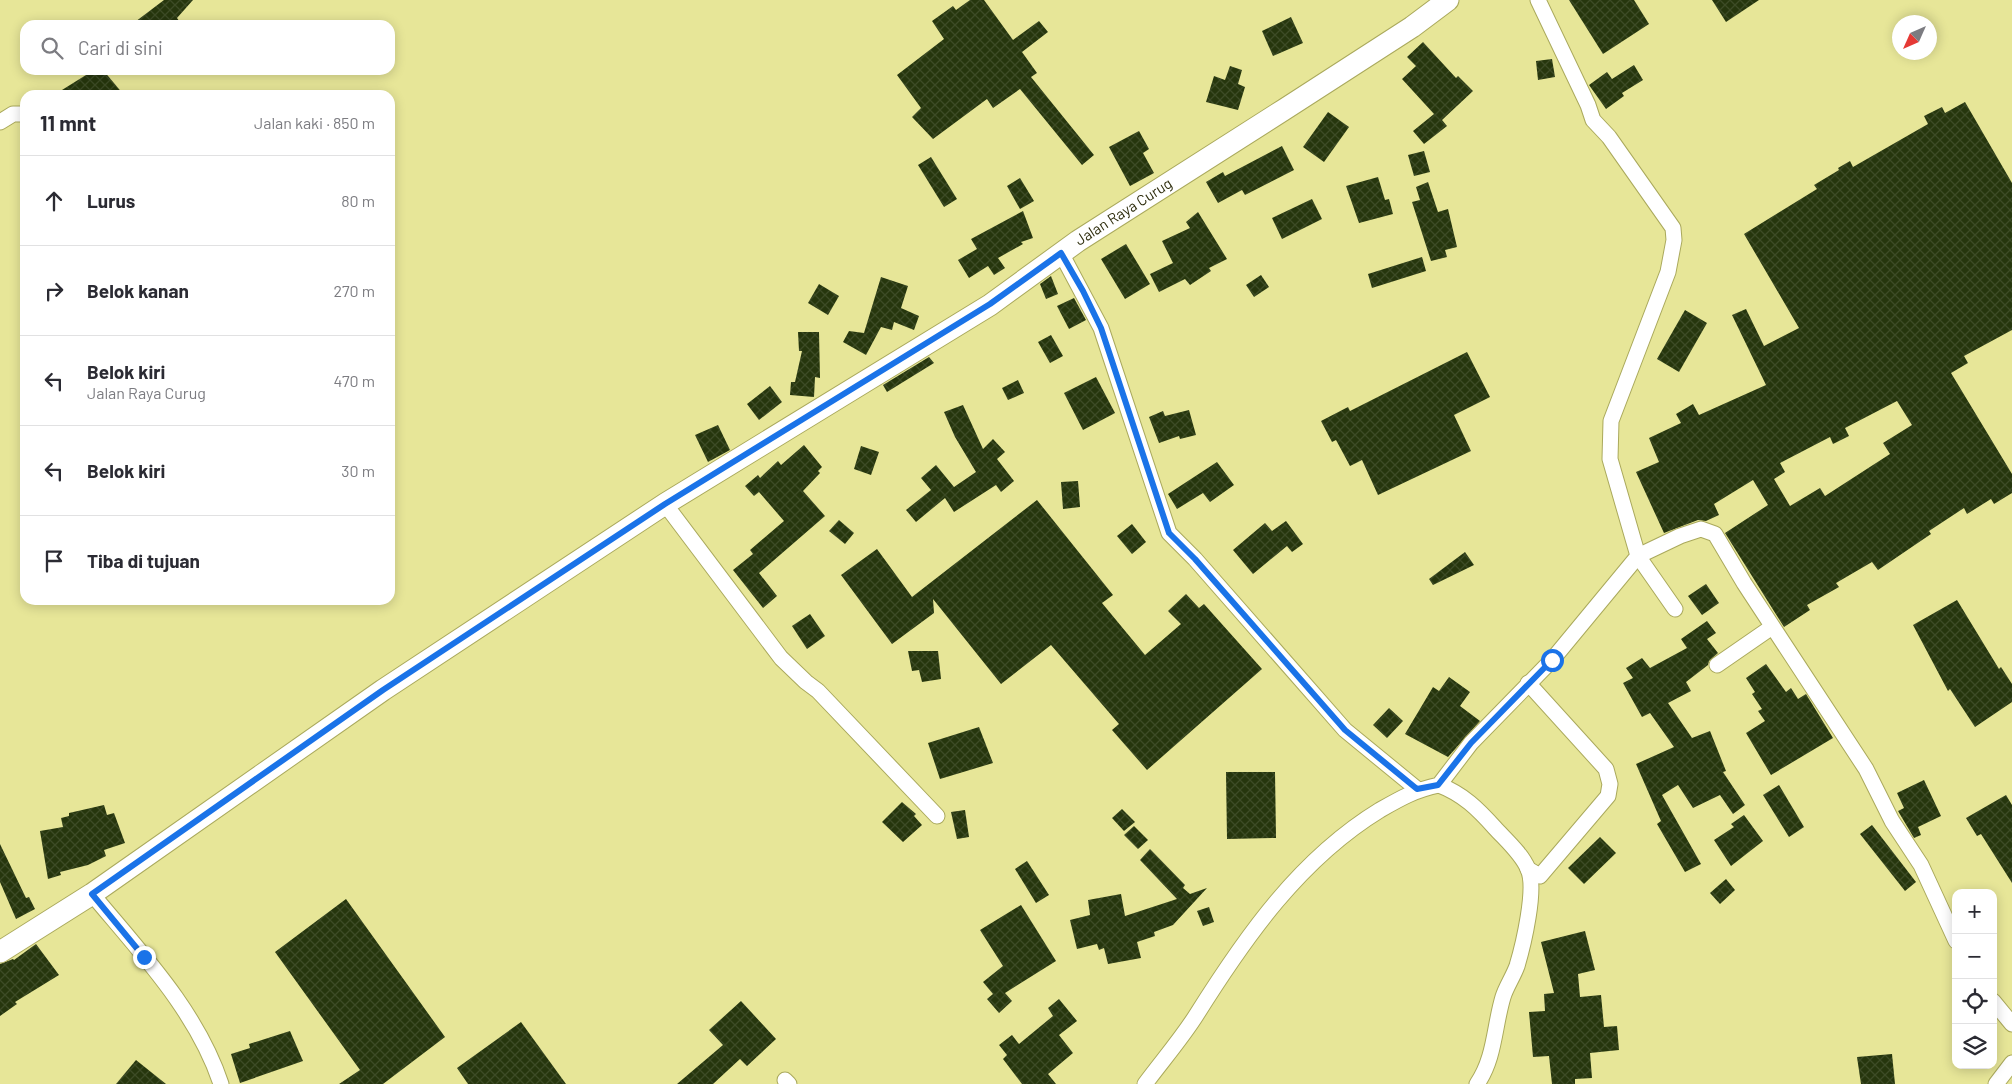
<!DOCTYPE html>
<html lang="id">
<head>
<meta charset="utf-8">
<style>
  :root { --surface:#fff; --page:#f2f2f3; --text:#2b2b33; --muted:#7c7c81; --line:#e1e1e2 }
  body { margin:0; font-family:Barlow,sans-serif; background:var(--page); color:var(--text) }
  .controls { position:absolute; right:15px; bottom:15px; display:grid; overflow:hidden; border-radius:10px; box-shadow:0 2px 12px #0003 }
  .controls button { width:45px; height:45px; display:grid; place-items:center; padding:0; border:0; border-bottom:1px solid var(--line); background:var(--surface); color:var(--text); font:25px sans-serif }
  .compass { position:absolute; left:1892px; top:15px; width:45px; height:45px; border-radius:50%; background:var(--surface); box-shadow:0 2px 12px #0003; rotate:225deg }
  .stop { position:absolute; width:15px; height:15px; margin:-11px; border:4px solid #1a73e8; border-radius:50%; background:#fff }
  .stop.end { background:#1a73e8; border-color:#fff; box-shadow:0 1px 5px #0008 }
  .list { margin:0; padding:0; list-style:none }
  h2 { display:flex; justify-content:space-between; align-items:center; height:65px; margin:0; padding:0 20px; font-size:21px }
  h2 small { font-size:16px; font-weight:400; color:var(--muted) }
  .list li { display:grid; grid-template-columns:32px 1fr auto; gap:15px; align-items:center; box-sizing:border-box; height:90px; padding:0 20px; border-top:1px solid var(--line) }
  .list b { display:block; font-size:19px; white-space:nowrap }
  .list p { margin:0; font-size:16px; white-space:nowrap; color:var(--muted) }
  .list em { font-size:16px; font-style:normal; color:var(--muted) }
  .icon { flex:none; width:28px; height:28px; fill:none; stroke:currentColor; stroke-width:2; stroke-linecap:round; stroke-linejoin:round }
  .map { position:relative; flex:none; width:2012px; height:1084px; overflow:hidden }
  .search { position:absolute; background:var(--surface); box-shadow:0 2px 12px #0003; left:20px; top:20px; width:375px; height:55px; display:flex; align-items:center; gap:12px; box-sizing:border-box; padding:0 18px; border-radius:15px; color:var(--muted); font-size:19px }
  .panel { position:absolute; background:var(--surface); box-shadow:0 2px 12px #0003; left:20px; top:90px; width:375px; height:515px; border-radius:15px }
  .map>svg:first-child { display:block }
  .building { fill:url(#building-cross-hatch); fill-rule:evenodd }
  .lines { fill:none; stroke-linecap:round; stroke-linejoin:round }
  .street-casing { stroke:#aaa95c; stroke-width:17 }
  .secondary-casing { stroke:#aaa95c; stroke-width:23 }
  .street { stroke:#fff; stroke-width:15 }
  .secondary { stroke:#fff; stroke-width:21 }
  .route { stroke:#1a73e8; stroke-width:6 }
  .labels { text-anchor:middle; stroke-width:5; stroke-linejoin:round; paint-order:stroke }
  .street-label { font-size:15px; fill:#2e2d0d; stroke:#e7e698 }
</style>
</head>
<body>
<div class="map">
<svg width="2012" height="1084" viewBox="0 0 2012 1084">
  <defs>
    <pattern id="building-cross-hatch" width="8" height="8" patternUnits="userSpaceOnUse" patternTransform="scale(1.25)"><rect width="8" height="8" fill="#26360d"/><path d="M0 0l8 8M0 8l8-8" fill="none" stroke="#3d4b26"/></pattern>
  </defs>
  <rect width="100%" height="100%" fill="#e7e698"/>
  <!-- building -->
  <g class="building">
    <path d="M164,0H193L177,18L182,25H131Z"/>
    <path d="M970,0H984L1013,40L1039,21L1048,32L1022,52L1037,73L1031,77L1094,155L1082,165L1020,89L993,108L987,99L933,139L912,117L921,108L897,75L944,39L932,21L953,6L956,10Z"/>
    <path d="M1569,0H1634L1649,24L1603,54Z"/>
    <path d="M1712,0H1759L1726,22Z"/>
    <path d="M1291,17L1303,43L1273,56L1262,31Z"/>
    <path d="M1423,42L1456,78L1458,76L1473,91L1442,120L1447,126L1424,144L1413,131L1434,114L1402,79L1416,66L1407,57Z"/>
    <path d="M1552,59L1555,77L1538,80L1536,61Z"/>
    <path d="M1634,65L1643,80L1622,93L1624,96L1606,109L1589,85L1607,72L1612,79Z"/>
    <path d="M1230,66L1242,70L1238,84L1245,87L1238,110L1206,102L1214,76L1225,80Z"/>
    <path d="M94,70H103L124,95H54Z"/>
    <path d="M1965,102L2012,183V330L1964,356L1968,363L1951,373L2012,474V493L1994,504L1991,499L1967,514L1964,508L1929,531L1931,534L1878,570L1872,562L1836,583L1839,587L1807,605L1810,610L1784,627L1725,533L1768,505L1753,480L1714,504L1719,515L1706,521L1698,520L1664,533L1636,472L1659,462L1649,438L1681,423L1676,414L1693,404L1699,415L1766,385L1732,315L1746,309L1764,346L1799,328L1744,234L1817,189L1814,185L1839,170L1838,168L1850,161L1853,167L1928,124L1924,116L1942,107L1945,113ZM1897,401L1912,425L1883,443L1890,454L1825,496L1820,488L1790,506L1774,479L1785,472L1780,463L1830,437L1833,444L1849,436L1845,428Z"/>
    <path d="M1328,112L1349,127L1324,162L1303,147Z"/>
    <path d="M1139,131L1149,149L1143,153L1154,173L1130,186L1109,147Z"/>
    <path d="M1282,146L1294,170L1245,195L1242,190L1218,203L1206,182L1223,172L1225,176Z"/>
    <path d="M1424,151L1430,172L1414,176L1408,155Z"/>
    <path d="M931,157L957,199L944,207L918,165Z"/>
    <path d="M1378,177L1385,200L1389,199L1393,214L1359,223L1346,186Z"/>
    <path d="M1020,178L1034,201L1020,209L1007,186Z"/>
    <path d="M1428,182L1438,212L1448,209L1457,247L1445,250L1447,257L1431,261L1412,202L1420,200L1416,187Z"/>
    <path d="M1312,199L1322,219L1282,239L1272,218Z"/>
    <path d="M1023,211L1033,238L1021,242L1023,244L998,258L1005,268L994,275L988,266L969,278L958,260L977,249L971,239Z"/>
    <path d="M1198,212L1227,259L1209,268L1211,271L1190,285L1185,279L1159,292L1150,274L1173,263L1162,241L1190,228L1186,222Z"/>
    <path d="M1126,244L1150,284L1125,299L1101,259Z"/>
    <path d="M1422,257L1426,271L1372,288L1368,274Z"/>
    <path d="M1261,275L1269,287L1254,297L1246,285Z"/>
    <path d="M1051,276L1058,294L1046,299L1040,284Z"/>
    <path d="M881,277L908,286L901,308L919,316L914,330L894,322L892,330L881,327L866,355L843,342L849,331L864,333Z"/>
    <path d="M819,284L839,296L828,315L808,303Z"/>
    <path d="M1074,298L1086,320L1069,329L1057,306Z"/>
    <path d="M1685,310L1707,323L1679,372L1657,359Z"/>
    <path d="M798,332H819L820,378L815,377L814,397L790,395L791,382H795L802,351H799Z"/>
    <path d="M1051,335L1063,356L1050,363L1038,342Z"/>
    <path d="M1467,352L1490,397L1454,415L1471,451L1378,495L1362,460L1350,466L1336,440L1332,442L1321,421L1348,407L1350,411Z"/>
    <path d="M929,357L934,363L887,392L883,385Z"/>
    <path d="M1096,377L1115,413L1083,430L1064,393Z"/>
    <path d="M1018,380L1024,393L1008,400L1002,388Z"/>
    <path d="M770,386L782,402L759,420L747,404Z"/>
    <path d="M963,405L983,449L993,439L1005,452L997,459L1014,481L1001,492L996,485L954,512L945,498L916,522L906,510L931,490L921,478L936,465L954,487L976,472L955,437L944,412Z"/>
    <path d="M1189,410L1196,435L1180,439L1179,436L1159,443L1149,417L1163,411L1165,416Z"/>
    <path d="M718,425L730,450L708,462L695,435Z"/>
    <path d="M804,445L822,467L818,471L820,473L803,491L825,516L759,573L777,596L763,608L733,570L753,554L750,550L784,521L759,492L754,496L745,486L758,475L760,478L778,461L781,465Z"/>
    <path d="M861,446L879,452L871,475L854,469Z"/>
    <path d="M1217,462L1234,485L1210,502L1203,493L1177,509L1168,494Z"/>
    <path d="M1078,481L1080,507L1063,509L1061,482Z"/>
    <path d="M1037,500L1113,595L1102,603L1145,655L1181,624L1168,611L1186,594L1199,608L1204,604L1262,669L1147,770L1112,730L1119,724L1051,645L1001,684L933,599L934,613L892,644L841,575L877,549L912,597Z"/>
    <path d="M839,520L854,533L845,544L829,531Z"/>
    <path d="M1286,521L1303,544L1292,552L1287,546L1253,574L1233,550L1265,523L1272,531Z"/>
    <path d="M1132,524L1146,542L1132,554L1117,536Z"/>
    <path d="M1465,552L1474,565L1433,585L1429,579Z"/>
    <path d="M1706,584L1719,603L1702,615L1688,596Z"/>
    <path d="M1957,600L1999,669L2001,667L2012,684V702L1975,727L1950,689L1948,691L1913,625Z"/>
    <path d="M810,614L825,636L807,649L792,626Z"/>
    <path d="M1707,621L1716,633L1707,639L1718,653L1709,661L1708,665L1686,682L1691,691L1668,703L1692,738L1710,731L1726,771L1723,772L1745,805L1733,814L1720,795L1693,808L1678,785L1662,795L1701,864L1685,872L1657,824L1661,821L1636,764L1674,747L1650,713L1642,717L1623,683L1633,678L1626,668L1642,658L1650,668L1687,648L1681,639Z"/>
    <path d="M908,651H938L941,679L922,682L919,670L912,671Z"/>
    <path d="M1766,664L1786,692L1791,688L1798,699L1806,694L1833,738L1771,775L1746,733L1765,721L1758,711L1762,709L1752,694L1755,692L1746,678Z"/>
    <path d="M1449,677L1470,692L1460,706L1480,721L1448,757L1405,734L1433,687L1439,691Z"/>
    <path d="M1389,708L1403,721L1387,738L1373,725Z"/>
    <path d="M979,727L993,763L940,779L928,743Z"/>
    <path d="M1226,772H1275L1276,838L1227,839Z"/>
    <path d="M1924,780L1941,816L1918,827L1921,835L1914,838L1898,811L1904,808L1897,793Z"/>
    <path d="M1779,785L1804,827L1789,837L1763,795Z"/>
    <path d="M2006,795L2012,805V883L1981,834L1977,836L1966,818Z"/>
    <path d="M902,802L916,814L914,816L922,825L903,842L882,822Z"/>
    <path d="M104,805L107,815L114,813L125,843L104,850L106,856L88,865L60,872L61,875L48,879L40,831L63,827L61,818L69,816V813Z"/>
    <path d="M1122,809L1135,822L1124,831L1112,818Z"/>
    <path d="M965,810L969,837L957,839L951,812Z"/>
    <path d="M1744,815L1763,841L1731,866L1714,840L1734,827L1731,824Z"/>
    <path d="M1872,825L1916,882L1905,891L1860,834Z"/>
    <path d="M1134,826L1148,840L1138,849L1124,835Z"/>
    <path d="M1600,837L1616,853L1584,884L1568,868Z"/>
    <path d="M0,844L26,898L29,897L35,909L16,919L0,882Z"/>
    <path d="M1150,849L1185,885L1183,888L1190,894L1207,888L1173,925L1154,932L1155,936L1137,942L1141,958L1108,964L1104,948L1099,950L1097,944L1077,949L1070,920L1090,915L1088,900L1121,894L1125,916L1177,899L1140,860Z"/>
    <path d="M1027,861L1049,895L1036,903L1015,869Z"/>
    <path d="M1726,879L1735,890L1720,904L1710,893Z"/>
    <path d="M346,899L445,1037L383,1084H339L360,1070L275,952Z"/>
    <path d="M1021,905L1056,961L1005,993L1012,1001L999,1013L987,999L993,994L983,982L1003,966L980,930Z"/>
    <path d="M1209,907L1214,922L1203,926L1197,911Z"/>
    <path d="M1585,931L1595,970L1578,974L1580,997L1601,995L1604,1027L1617,1026L1619,1050L1590,1053L1592,1078L1575,1079V1084H1552L1549,1056L1533,1057L1529,1012L1545,1011L1544,994L1554,993L1541,942Z"/>
    <path d="M36,944L59,975L15,1002L17,1004L0,1016V964L13,959L14,960Z"/>
    <path d="M1059,999L1077,1021L1059,1035L1073,1053L1048,1074L1056,1084H1022L1003,1059L1007,1055L999,1045L1012,1035L1019,1044L1053,1016L1048,1008Z"/>
    <path d="M741,1001L776,1039L747,1066L740,1059L713,1084H677L723,1045L709,1030Z"/>
    <path d="M521,1022L566,1084H468L457,1068Z"/>
    <path d="M290,1031L303,1061L240,1083L231,1054L250,1048L249,1044Z"/>
    <path d="M1892,1054L1895,1084H1861L1857,1057Z"/>
    <path d="M136,1060L166,1084H116Z"/>
  </g>
  <g class="lines">
    <defs>
      <g id="street">
        <path d="M0,122L13,114H25"/>
        <path d="M1061,253L1101,328L1169,533L1195,559L1345,730L1417,789"/>
        <path d="M665,504L781,658L806,682L818,691L937,816"/>
        <path d="M1675,609L1638,556L1680,536L1701,529L1715,534L1744,583L1866,769L1892,821L1921,865L1956,941"/>
        <path d="M1717,665L1772,627"/>
        <path d="M1528,683L1606,769L1610,784L1608,796L1540,876L1528,869"/>
        <path d="M1439,785C1463,794 1478,809 1495,828C1506,840 1522,854 1528,869C1537,888 1523,946 1517,966C1513,977 1506,987 1503,997C1494,1027 1495,1058 1477,1084"/>
        <path d="M92,894C140,952 197,1011 221,1084"/>
        <path d="M1993,1001L2012,1024"/>
        <path d="M785,1080L789,1084"/>
        <path d="M1145,1084C1162,1061 1182,1038 1197,1014C1246,936 1300,859 1380,810C1401,798 1415,790 1439,785L1471,743L1552,660L1638,556L1610,459L1611,421L1668,272L1674,240L1673,228L1609,137L1593,120L1588,105L1538,0"/>
        <path d="M1996,1084L2012,1063"/>
      </g>
      <g id="secondary">
        <path id="s1" d="M0,952L92,894L383,690L665,504L990,305L1078,241L1285,109L1412,27L1448,0"/>
      </g>
    </defs>
    <!-- street casing -->
    <use href="#street" class="street-casing"/>
    <!-- secondary casing -->
    <use href="#secondary" class="secondary-casing"/>
    <!-- street -->
    <use href="#street" class="street"/>
    <!-- secondary -->
    <use href="#secondary" class="secondary"/>
  </g>
  <g class="lines">
    <!-- route -->
    <path class="route" d="M144,957L92,894L383,690L665,504L990,304L1061,253L1083,291L1101,328L1169,533L1195,559L1345,730L1417,789L1438,785L1471,743L1552,660"/>
  </g>
  <g class="labels">
    <!-- street labels -->
    <g class="street-label">
      <text dy="5" stroke="none"><textPath href="#s1" startOffset="1346">Jalan Raya Curug</textPath></text>
    </g>
  </g>
</svg>
<div class="controls">
<button>+</button>
<button>−</button>
<button><svg class="icon" aria-label="locate" viewBox="0 0 24 24"><circle cx="12" cy="12" r="6"/><path d="M12 2v4M12 18v4M2 12h4M18 12h4"/></svg></button>
<button><svg class="icon" aria-label="layers" viewBox="0 0 24 24"><path d="M12 4l9 5-9 5-9-5zM3 14l9 5 9-5"/></svg></button>
</div>
<svg class="compass" viewBox="-18 -18 36 36"><path d="M0-13l5 13h-10z" fill="#e53935"/><path d="M0 13l5-13h-10z" fill="#7c7c81"/></svg>
<div class="stop" style="left:1552px;top:660px"></div>
<div class="stop end" style="left:144px;top:957px"></div>
<div class="search"><svg class="icon" aria-label="search" viewBox="0 0 24 24"><circle cx="10" cy="10" r="6"/><path d="M15 15l6 6"/></svg>Cari di sini</div>
<section class="panel">
<h2>11 mnt<small>Jalan kaki · 850 m</small></h2>
<ul class="list">
<li><svg class="icon" aria-label="ahead" viewBox="0 0 24 24"><path d="M12 20V5M6 11l6-6 6 6"/></svg><div><b>Lurus</b></div><em>80 m</em></li>
<li><svg class="icon" aria-label="right" viewBox="0 0 24 24"><path d="M7 20v-9h11M14 6l5 5-5 5"/></svg><div><b>Belok kanan</b></div><em>270 m</em></li>
<li><svg class="icon" aria-label="left" viewBox="0 0 24 24"><path d="M17 20v-9H6M10 6l-5 5 5 5"/></svg><div><b>Belok kiri</b><p>Jalan Raya Curug</p></div><em>470 m</em></li>
<li><svg class="icon" aria-label="left" viewBox="0 0 24 24"><path d="M17 20v-9H6M10 6l-5 5 5 5"/></svg><div><b>Belok kiri</b></div><em>30 m</em></li>
<li><svg class="icon" aria-label="arrive" viewBox="0 0 24 24"><path d="M6 21V4h12l-3 4 3 4H6"/></svg><div><b>Tiba di tujuan</b></div></li>
</ul>
</section>
</div>
</body>
</html>
